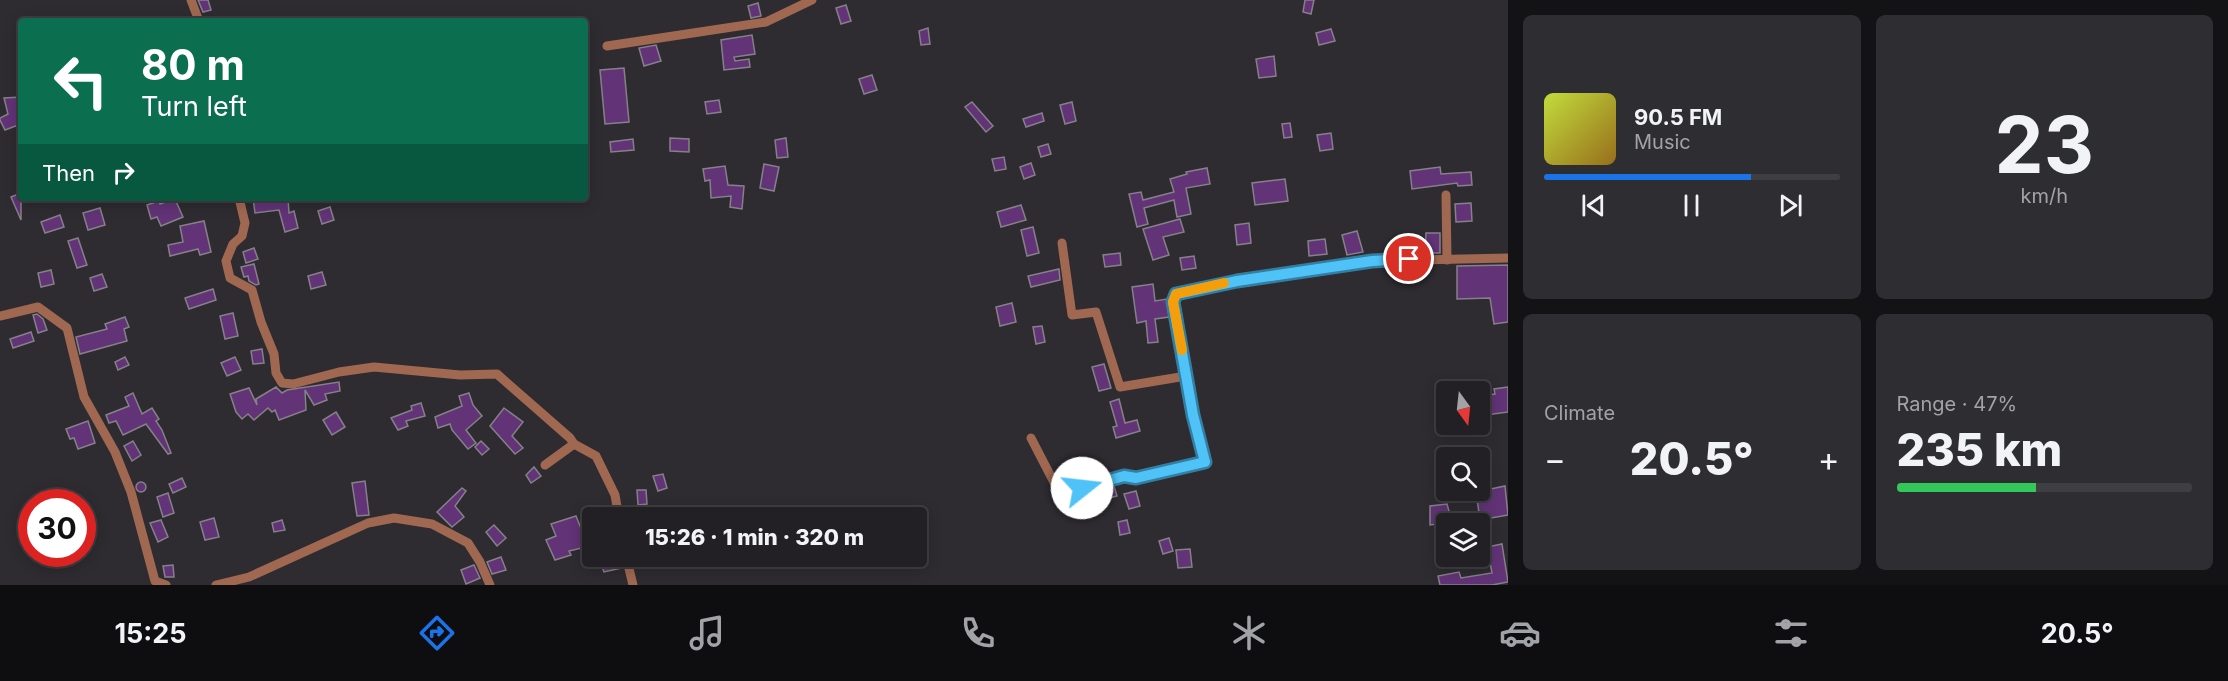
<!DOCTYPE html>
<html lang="en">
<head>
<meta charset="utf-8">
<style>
  body { margin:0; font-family:Inter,sans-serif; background:#2e2d32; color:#f1f3f6; height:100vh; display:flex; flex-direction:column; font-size:22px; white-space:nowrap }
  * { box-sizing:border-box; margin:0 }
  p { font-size:20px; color:#a2a3a7 }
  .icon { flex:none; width:33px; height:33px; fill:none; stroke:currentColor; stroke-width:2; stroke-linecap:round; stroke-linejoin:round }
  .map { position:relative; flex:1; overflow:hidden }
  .drawer { display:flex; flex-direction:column; gap:15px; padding:15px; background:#131214; width:720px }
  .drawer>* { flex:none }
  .banner { position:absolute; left:18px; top:18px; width:570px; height:183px; border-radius:6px; box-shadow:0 3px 15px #0003,0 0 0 2px #3f3e42; background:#0b6e4f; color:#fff; overflow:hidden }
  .needle { width:39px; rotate:165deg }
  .tools { position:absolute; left:1436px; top:381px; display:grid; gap:12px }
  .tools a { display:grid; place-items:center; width:54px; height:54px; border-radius:6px; background:#222025; box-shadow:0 3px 15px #0003,0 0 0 2px #3f3e42; font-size:30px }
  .speed { position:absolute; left:18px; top:489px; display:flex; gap:12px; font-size:30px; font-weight:700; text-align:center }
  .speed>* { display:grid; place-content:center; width:78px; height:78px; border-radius:50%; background:#222025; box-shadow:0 3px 15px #0003,0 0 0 2px #3f3e42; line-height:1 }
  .speed .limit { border:9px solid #d22; background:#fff; color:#111 }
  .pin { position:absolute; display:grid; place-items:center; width:51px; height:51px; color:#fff; margin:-26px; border:3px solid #fff; border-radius:50%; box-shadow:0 2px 6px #0007 }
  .me { position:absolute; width:66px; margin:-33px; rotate:74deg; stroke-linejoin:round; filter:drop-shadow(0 0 4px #0008) }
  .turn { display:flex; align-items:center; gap:21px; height:126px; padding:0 24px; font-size:27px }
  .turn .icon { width:78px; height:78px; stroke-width:2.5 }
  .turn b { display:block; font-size:42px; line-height:51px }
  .then { display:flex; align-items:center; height:57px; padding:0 24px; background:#0003; gap:12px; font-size:22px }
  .big { font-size:45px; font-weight:800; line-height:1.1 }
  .drawer .tile { flex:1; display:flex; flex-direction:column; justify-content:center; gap:9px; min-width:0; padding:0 21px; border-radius:9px; background:#2e2d32 }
  .drawer .dial { align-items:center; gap:0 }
  .dial b { font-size:78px; line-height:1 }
  .song { display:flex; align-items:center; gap:18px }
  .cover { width:72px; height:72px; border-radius:9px; background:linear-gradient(135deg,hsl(70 70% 55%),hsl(40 70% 35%)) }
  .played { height:6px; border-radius:3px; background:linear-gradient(90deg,#1a73e8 70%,#3f3e42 70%) }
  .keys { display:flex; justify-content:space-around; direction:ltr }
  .heat { display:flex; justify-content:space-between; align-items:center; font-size:33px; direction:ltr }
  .charge { height:9px; border-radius:4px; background:linear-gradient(90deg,#34c759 47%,#3f3e42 0) }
  .drawer .tiles { flex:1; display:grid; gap:15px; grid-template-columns:repeat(2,1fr) }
  .trip { position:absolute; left:582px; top:507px; width:345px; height:60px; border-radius:6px; background:#222025; box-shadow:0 3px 15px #0003,0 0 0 2px #3f3e42; font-weight:800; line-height:60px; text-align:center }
  .tabs { display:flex; height:96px; justify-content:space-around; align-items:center; background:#0e0d0f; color:#a2a3a7 }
  .tabs .icon { width:42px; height:42px }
  .tabs .active { color:#1a73e8 }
  .tabs b { font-size:27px; color:#f1f3f6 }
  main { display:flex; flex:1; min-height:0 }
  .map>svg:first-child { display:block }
  .building { fill:#623377; stroke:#858188; stroke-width:1.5 }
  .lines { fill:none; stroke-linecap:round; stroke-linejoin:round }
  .minor { stroke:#a06851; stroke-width:9 }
  .route-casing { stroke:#337fa1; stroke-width:15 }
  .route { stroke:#4fc3f7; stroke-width:10 }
  .slow { stroke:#f59e0b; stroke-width:10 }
</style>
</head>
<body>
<main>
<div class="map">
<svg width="1508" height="585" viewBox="0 0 1508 585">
  <rect width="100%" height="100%" fill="#2e2b31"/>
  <g class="building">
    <path d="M198 0H208L211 10 203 12Z"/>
    <path d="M1305 0H1314L1311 14 1303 12Z"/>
    <path d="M758 3 761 16 751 18 748 6Z"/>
    <path d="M846 5 851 21 841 24 836 8Z"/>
    <path d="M928 28 930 44 921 45 919 31Z"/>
    <path d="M1331 29 1335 41 1319 45 1316 33Z"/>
    <path d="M752 35 755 54 734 57 735 61 749 59 750 67 724 70 721 40Z"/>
    <path d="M656 45 661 61 644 66 639 48Z"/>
    <path d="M1274 56 1276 76 1259 78 1256 59Z"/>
    <path d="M624 68 629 122 605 124 600 70Z"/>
    <path d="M872 75 877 90 864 94 859 79Z"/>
    <path d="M21 97V124L5 130 0 120V118L8 114 4 98Z"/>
    <path d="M719 100 721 112 707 114 705 102Z"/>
    <path d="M972 102 993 126 986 132 965 107Z"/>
    <path d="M1072 102 1076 121 1065 124 1060 105Z"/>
    <path d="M1042 113 1044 121 1026 127 1023 119Z"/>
    <path d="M1290 123 1292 137 1284 138 1282 124Z"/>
    <path d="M1331 133 1333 149 1320 151 1317 135Z"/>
    <path d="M670 138 689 139V152L670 151Z"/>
    <path d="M786 138 788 157 777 158 775 140Z"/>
    <path d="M633 139 634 150 611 152 610 142Z"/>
    <path d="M1048 144 1051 154 1041 157 1038 147Z"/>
    <path d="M1004 157 1006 169 995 171 992 159Z"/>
    <path d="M1031 163 1035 175 1024 179 1020 167Z"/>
    <path d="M764 164 779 167 774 191 760 188Z"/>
    <path d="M725 166 728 185 744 186 742 209 730 207 731 196 711 198 710 180 705 181 703 169Z"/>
    <path d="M1440 167 1441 174 1471 172 1472 185 1458 186 1457 183 1412 189 1410 171Z"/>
    <path d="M1207 168 1210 184 1186 188 1191 214 1177 217 1174 200 1144 208 1148 224 1137 227 1129 194 1141 192 1143 200 1174 192 1170 179 1187 174 1186 172Z"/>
    <path d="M1285 179 1288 201 1255 205 1252 183Z"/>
    <path d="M21 193V220L11 197Z"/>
    <path d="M253 198H288L289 213 294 211 298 228 285 232 279 210 255 213Z"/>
    <path d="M175 199 183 217 161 226 157 217 151 219 147 205 159 201 160 204Z"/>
    <path d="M1471 203 1472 221 1456 222 1455 204Z"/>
    <path d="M1021 205 1026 220 1001 227 997 212Z"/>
    <path d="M330 207 334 220 322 224 318 211Z"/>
    <path d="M100 208 105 225 88 230 83 213Z"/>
    <path d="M60 215 64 227 45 233 41 222Z"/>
    <path d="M1180 219 1184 232 1163 237 1169 255 1153 260 1143 229Z"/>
    <path d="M204 221 211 252 200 255 198 249 170 256 168 245 183 242 180 226Z"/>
    <path d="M1249 223 1251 243 1237 245 1235 225Z"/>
    <path d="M1033 227 1039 253 1027 256 1021 230Z"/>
    <path d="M1357 231 1363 252 1347 255 1342 235Z"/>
    <path d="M1426 233H1440V253H1425Z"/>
    <path d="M78 238 87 265 77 268 68 241Z"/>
    <path d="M1325 239 1327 254 1309 256 1308 241Z"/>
    <path d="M254 248 258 259 246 263 243 252Z"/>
    <path d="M1120 253 1121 265 1105 267 1103 255Z"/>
    <path d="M1194 256 1196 268 1182 270 1180 258Z"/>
    <path d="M254 264 259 284 256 285 249 281 248 276 244 277 241 267Z"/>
    <path d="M1508 265V322L1494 324 1490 298 1457 299V266Z"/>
    <path d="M1059 269 1060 280 1031 287 1028 276Z"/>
    <path d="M51 270 54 284 41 287 38 273Z"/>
    <path d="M322 272 326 285 311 289 308 276Z"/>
    <path d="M102 274 107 287 94 291 90 278Z"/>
    <path d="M1153 284 1155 301 1167 299 1169 317 1155 319 1158 342 1148 343 1146 321 1137 323 1132 287Z"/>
    <path d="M213 289 216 300 189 309 185 298Z"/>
    <path d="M1012 303 1016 322 1000 326 996 307Z"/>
    <path d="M233 313 238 336 225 339 220 316Z"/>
    <path d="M37 314 43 319 47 330 38 333 33 315Z"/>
    <path d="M125 317 129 327 124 329 127 341 80 354 76 337 107 329 105 324Z"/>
    <path d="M1042 326 1045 342 1036 344 1033 327Z"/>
    <path d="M31 332 34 341 13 348 10 339Z"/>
    <path d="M262 349 264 363 253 364 251 351Z"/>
    <path d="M125 357 129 365 118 370 115 362Z"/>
    <path d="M235 357 241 370 227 376 221 363Z"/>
    <path d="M1104 364 1111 388 1099 391 1092 367Z"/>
    <path d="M339 382 340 391 325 394 327 400 314 405 305 390 306 410 279 420 275 410 272 412 268 408 254 420 248 414 242 419 236 412 230 394 249 388 257 405 256 399 276 387 282 393 287 390Z"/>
    <path d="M1508 387V412L1479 416V396L1495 394 1494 389Z"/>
    <path d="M133 393 142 414 152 408 159 419 156 421 162 430 171 453 168 454 146 424 123 435 116 421 109 423 106 415 129 406 125 397Z"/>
    <path d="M469 393 473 405 482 416 466 430 476 443 468 449 452 430 450 424 438 428 435 417 462 406 459 396Z"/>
    <path d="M1119 399 1125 423 1137 420 1140 431 1116 438 1113 427 1117 426 1110 402Z"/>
    <path d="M421 403 425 416 406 421 408 426 398 430 391 418 412 410 411 406Z"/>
    <path d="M504 408 523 422 512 436 523 448 515 454 490 426Z"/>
    <path d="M336 412 345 427 332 435 323 420Z"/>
    <path d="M88 421 95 443 78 449 74 438 70 439 66 429Z"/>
    <path d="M133 441 141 455 132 461 124 446Z"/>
    <path d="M481 441 489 449 482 455 475 447Z"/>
    <path d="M534 467 541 476 531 483 526 475Z"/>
    <path d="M663 474 667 488 658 491 653 476Z"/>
    <path d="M182 478 186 487 173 493 169 484Z"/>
    <path d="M365 481 369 515 357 516 352 483Z"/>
    <circle cx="141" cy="487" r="5"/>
    <path d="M1114 486 1117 496 1098 501 1095 491Z"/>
    <path d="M1505 486 1508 515 1480 520 1476 492Z"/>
    <path d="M462 488 466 491 455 506 464 517 452 527 437 512Z"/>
    <path d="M637 490H646L647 504 638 505Z"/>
    <path d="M1136 491 1140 506 1129 509 1124 494Z"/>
    <path d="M168 493 174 513 163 517 157 497Z"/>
    <path d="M1447 504 1452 522 1430 525V506Z"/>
    <path d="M576 516 585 538 588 537 590 546 569 551 571 555 555 560 546 540 556 536 551 524Z"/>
    <path d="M214 518 219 537 205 540 200 522Z"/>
    <path d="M161 520 168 537 158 542 150 523Z"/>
    <path d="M282 520 285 530 274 532 272 523Z"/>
    <path d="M1127 520 1130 533 1120 535 1118 522Z"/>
    <path d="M494 525 506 538 497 546 486 532Z"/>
    <path d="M1169 538 1173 551 1163 554 1159 541Z"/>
    <path d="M1502 544 1508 582 1492 585H1440L1438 576 1459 572 1461 578 1492 573 1487 547Z"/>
    <path d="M1190 549 1192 567 1178 568 1176 550Z"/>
    <path d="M598 556H610L612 561H620L622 568 604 572Z"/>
    <path d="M501 557 506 570 492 574 487 562Z"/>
    <path d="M173 565 174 577H165L163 566Z"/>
    <path d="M474 565 480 578 466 584 461 570Z"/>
  </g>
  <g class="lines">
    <g class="minor">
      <path d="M191 0 199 21"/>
      <path d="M607 46 766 22 812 0"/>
      <path d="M1446 195 1447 260"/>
      <path d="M239 198 245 223 242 236 233 244 226 261 230 278 252 290 261 322 274 354 276 373 282 383 293 384 339 372 374 367 460 375 497 374 570 438 574 444 545 465"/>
      <path d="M1062 243 1072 315 1096 312 1120 387 1186 376"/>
      <path d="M0 316 38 307 67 328 84 397 115 452 131 492 155 581 166 585"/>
      <path d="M1031 438 1060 494 1124 476 1136 478 1205 462 1193 415 1173 302 1176 294 1214 284 1372 261 1508 258"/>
      <path d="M574 444 596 456 615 495 619 518"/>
      <path d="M626 556 633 585"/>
      <path d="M216 585 249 577 368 523 394 518 432 524 468 543 480 562 490 585"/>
    </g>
  </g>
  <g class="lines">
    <g class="route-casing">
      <path id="route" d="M1082 488 1124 476 1136 478 1205 462 1193 415 1173 302 1176 294 1237 281 1372 261 1409 259"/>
    </g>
    <use href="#route" class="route"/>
    <path class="slow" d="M1182 350 1173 302 1176 294 1224 283"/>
  </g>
</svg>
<div class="tools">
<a><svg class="needle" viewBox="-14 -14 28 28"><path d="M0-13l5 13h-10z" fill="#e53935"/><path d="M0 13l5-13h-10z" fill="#a2a3a7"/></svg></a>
<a><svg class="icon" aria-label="search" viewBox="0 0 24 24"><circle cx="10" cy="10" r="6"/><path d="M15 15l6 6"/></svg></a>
<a><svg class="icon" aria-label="layers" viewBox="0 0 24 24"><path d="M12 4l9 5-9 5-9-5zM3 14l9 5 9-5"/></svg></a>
</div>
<div class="speed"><div class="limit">30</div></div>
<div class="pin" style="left:1409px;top:259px;background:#d93025"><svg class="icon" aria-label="arrive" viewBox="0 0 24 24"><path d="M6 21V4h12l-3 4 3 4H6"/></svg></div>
<svg class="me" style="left:1082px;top:488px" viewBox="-20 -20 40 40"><circle r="19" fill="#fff"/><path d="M0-13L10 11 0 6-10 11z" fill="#4fc3f7"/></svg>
<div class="trip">15:26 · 1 min · 320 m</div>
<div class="banner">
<div class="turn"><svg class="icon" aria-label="left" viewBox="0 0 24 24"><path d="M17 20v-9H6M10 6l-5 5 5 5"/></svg><div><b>80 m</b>Turn left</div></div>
<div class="then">Then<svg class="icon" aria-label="right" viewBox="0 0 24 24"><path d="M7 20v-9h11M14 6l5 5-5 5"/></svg></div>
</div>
</div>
<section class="drawer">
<div class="tiles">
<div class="tile">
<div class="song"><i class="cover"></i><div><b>90.5 FM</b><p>Music</p></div></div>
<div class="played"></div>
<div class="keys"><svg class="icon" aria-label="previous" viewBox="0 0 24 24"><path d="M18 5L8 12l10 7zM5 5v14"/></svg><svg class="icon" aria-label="pause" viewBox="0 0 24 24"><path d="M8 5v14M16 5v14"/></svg><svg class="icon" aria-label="next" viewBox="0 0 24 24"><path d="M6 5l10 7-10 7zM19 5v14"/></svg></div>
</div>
<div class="tile dial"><b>23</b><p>km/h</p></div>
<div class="tile"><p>Climate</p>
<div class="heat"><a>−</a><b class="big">20.5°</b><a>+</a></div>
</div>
<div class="tile"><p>Range · 47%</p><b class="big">235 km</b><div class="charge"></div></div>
</div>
</section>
</main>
<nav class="tabs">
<b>15:25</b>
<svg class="icon active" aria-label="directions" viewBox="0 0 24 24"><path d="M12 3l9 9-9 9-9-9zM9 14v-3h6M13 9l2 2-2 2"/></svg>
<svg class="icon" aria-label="music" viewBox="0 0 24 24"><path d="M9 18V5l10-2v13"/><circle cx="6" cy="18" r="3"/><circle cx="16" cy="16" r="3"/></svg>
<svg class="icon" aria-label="phone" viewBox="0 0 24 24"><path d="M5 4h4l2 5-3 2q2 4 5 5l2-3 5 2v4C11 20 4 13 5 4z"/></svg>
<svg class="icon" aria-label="climate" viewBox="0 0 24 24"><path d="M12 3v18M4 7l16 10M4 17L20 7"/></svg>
<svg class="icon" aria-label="car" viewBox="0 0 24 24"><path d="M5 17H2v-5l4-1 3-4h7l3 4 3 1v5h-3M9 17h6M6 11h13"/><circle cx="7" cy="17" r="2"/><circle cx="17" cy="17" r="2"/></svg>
<svg class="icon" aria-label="filters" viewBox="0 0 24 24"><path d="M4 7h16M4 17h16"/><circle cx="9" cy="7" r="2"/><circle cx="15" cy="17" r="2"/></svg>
<b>20.5°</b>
</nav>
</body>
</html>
